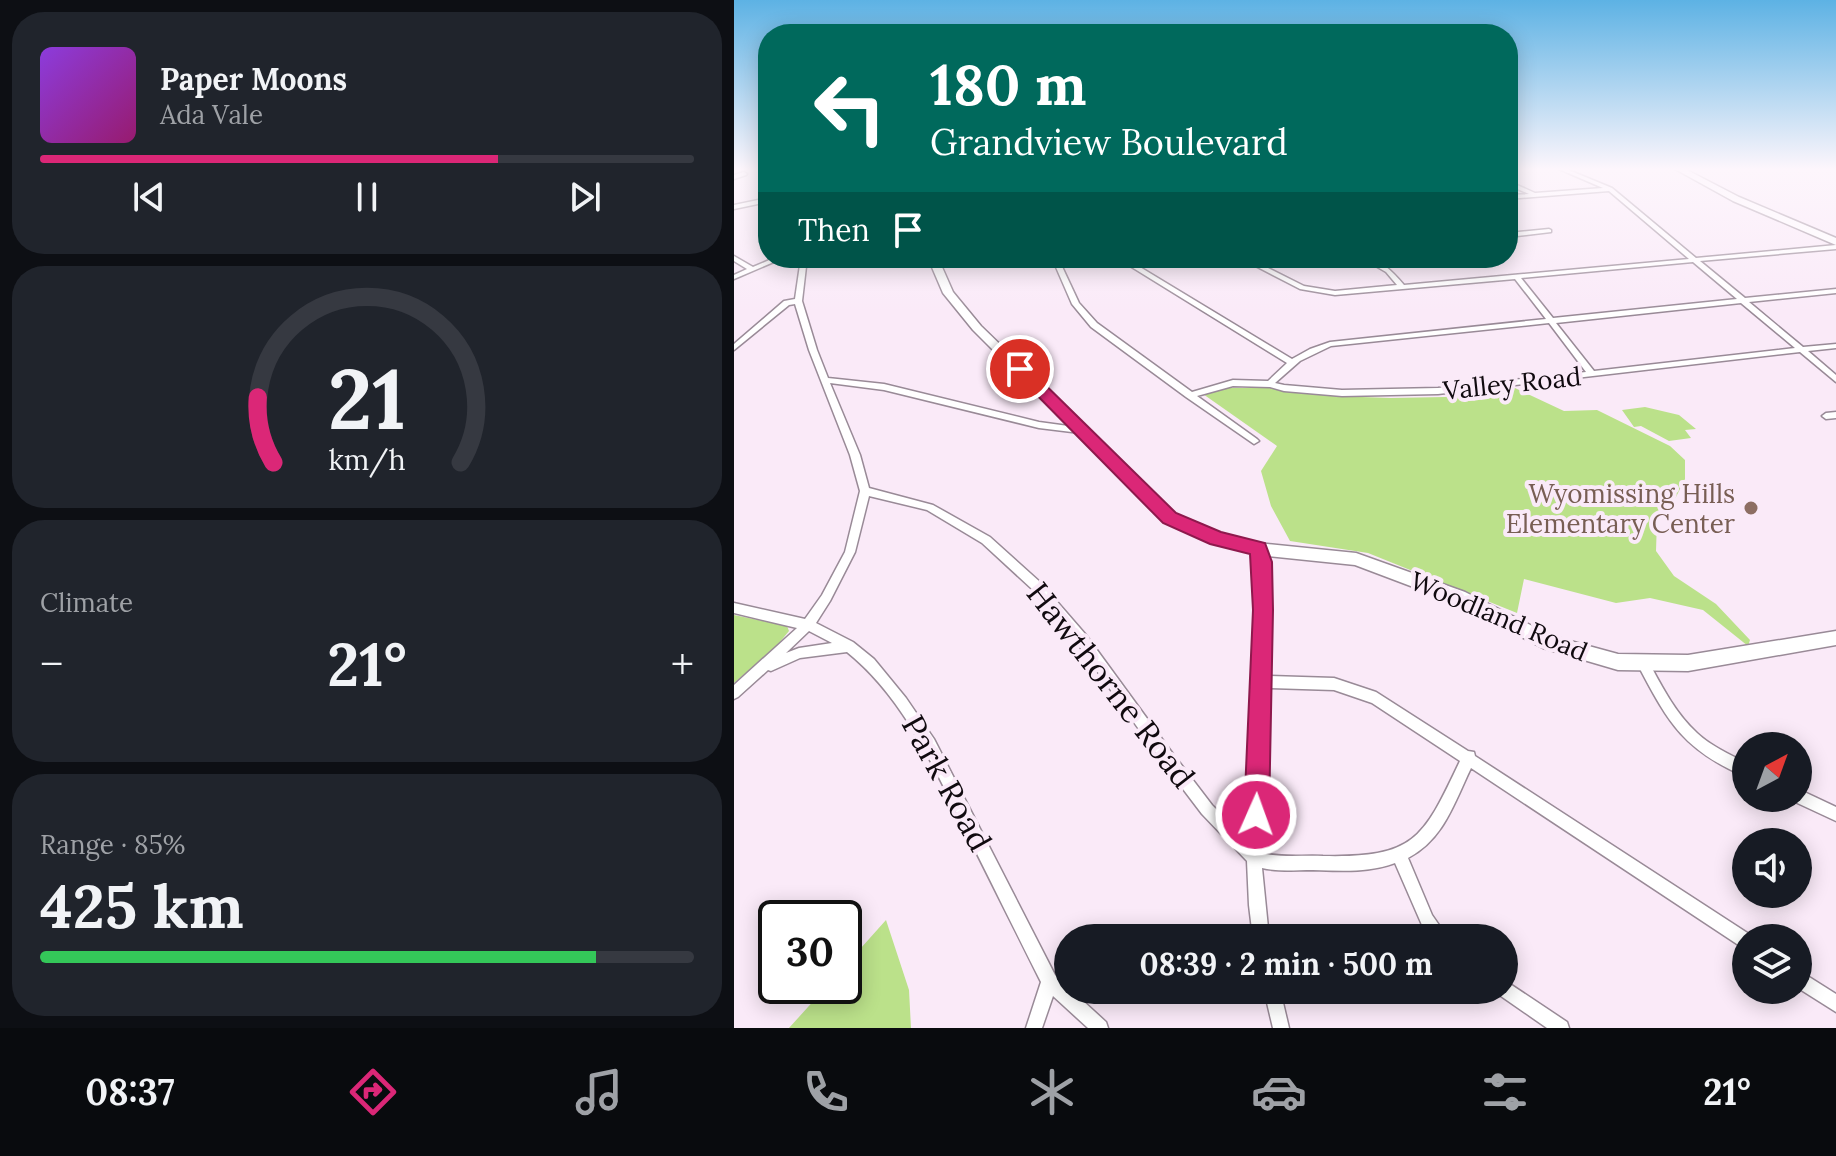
<!DOCTYPE html>
<html lang="en">
<head>
<meta charset="utf-8">
<style>
  body { margin:0; font-family:Lora,serif; background:#20242c; color:#f1f3f6; height:100vh; display:flex; flex-direction:column; font-size:30px; white-space:nowrap }
  * { box-sizing:border-box; margin:0 }
  p { font-size:26px; color:#9ea1a6 }
  .icon { flex:none; width:44px; height:44px; fill:none; stroke:currentColor; stroke-width:2; stroke-linecap:round; stroke-linejoin:round }
  .map { position:relative; flex:1; overflow:hidden }
  .details { display:flex; flex-direction:column; gap:12px; padding:12px; background:#0d0f14; width:734px }
  .details>* { flex:none }
  .hud { position:absolute; left:24px; top:24px; width:760px; height:244px; border-radius:32px; box-shadow:0 4px 20px #0003; background:#00695c; color:#fff; overflow:hidden }
  .needle { width:52px; rotate:41deg }
  .buttons { position:absolute; left:998px; top:732px; display:grid; gap:16px }
  .buttons a { display:grid; place-items:center; width:80px; height:80px; border-radius:50%; background:#171b24; box-shadow:0 4px 20px #0003; font-size:40px }
  .speed { position:absolute; left:24px; top:900px; display:flex; gap:16px; font-size:40px; font-weight:700; text-align:center }
  .speed>* { display:grid; place-content:center; width:104px; height:104px; border-radius:50%; background:#171b24; box-shadow:0 4px 20px #0003; line-height:1 }
  .speed .limit { border:4px solid #111; border-radius:12px; background:#fff; color:#111 }
  .pin { position:absolute; display:grid; place-items:center; width:68px; height:68px; color:#fff; margin:-34px; border:4px solid #fff; border-radius:50%; box-shadow:0 2px 8px #0007 }
  .me { position:absolute; width:88px; margin:-44px; rotate:2deg; stroke-linejoin:round; filter:drop-shadow(0 0 6px #0008) }
  .turn { display:flex; align-items:center; gap:28px; height:168px; padding:0 40px; font-size:36px }
  .turn .icon { width:104px; height:104px; stroke-width:2.5 }
  .turn b { display:block; font-size:56px; line-height:68px }
  .then { display:flex; align-items:center; height:76px; padding:0 40px; background:#0003; gap:16px; font-size:30px }
  .big { font-size:60px; font-weight:700; line-height:1.1 }
  .details .tile { flex:1; display:flex; flex-direction:column; justify-content:center; gap:12px; min-width:0; padding:0 28px; border-radius:32px; background:#20242c }
  .details .dial { align-items:center; gap:0 }
  .dial svg { height:208px; overflow:visible; fill:none; stroke:#363941; stroke-width:7; stroke-linecap:round; text-anchor:middle }
  .dial text { fill:#f1f3f6; stroke:none }
  .song { display:flex; align-items:center; gap:24px }
  .cover { width:96px; height:96px; border-radius:12px; background:linear-gradient(135deg,hsl(270 70% 55%),hsl(320 70% 35%)) }
  .played { height:8px; border-radius:4px; background:linear-gradient(90deg,#db2777 70%,#363941 70%) }
  .keys { display:flex; justify-content:space-around; direction:ltr }
  .heat { display:flex; justify-content:space-between; align-items:center; font-size:44px; direction:ltr }
  .charge { height:12px; border-radius:6px; background:linear-gradient(90deg,#34c759 85%,#363941 0) }
  .trip { position:absolute; left:320px; top:924px; width:464px; height:80px; border-radius:40px; background:#171b24; box-shadow:0 4px 20px #0003; font-weight:700; line-height:80px; text-align:center }
  .tab-bar { display:flex; height:128px; justify-content:space-around; align-items:center; background:#090b0e; color:#9ea1a6 }
  .tab-bar .icon { width:56px; height:56px }
  .tab-bar .selected { color:#db2777 }
  .tab-bar b { font-size:36px; color:#f1f3f6 }
  main { display:flex; flex:1; min-height:0 }
  .map>svg:first-child { display:block }
  .green { fill:#bbe18a }
  .lines { fill:none; stroke-linecap:round; stroke-linejoin:round }
  .street-casing { stroke:#998a97; stroke-width:3 }
  .secondary-casing { stroke:#998a97; stroke-width:3 }
  .primary-casing { stroke:#998a97; stroke-width:3 }
  .street { fill:#fff; fill-rule:evenodd }
  .secondary { fill:#fff; fill-rule:evenodd }
  .primary { fill:#fff; fill-rule:evenodd }
  .route { fill:#db2777; stroke:#8e194d; stroke-width:2 }
  .education-dot { fill:#8d6e63; stroke:#faeaf8; stroke-width:3 }
  .labels { text-anchor:middle; dominant-baseline:central; stroke-width:8; stroke-linejoin:round; paint-order:stroke }
  .street-label { font-size:26px; fill:#100a0f; stroke:#faeaf8 }
  .education-label { font-size:26px; fill:#785e54; stroke:#faeaf8; text-anchor:end }
  .near-street-label { font-size:32px; fill:#100a0f; stroke:#faeaf8 }
</style>
</head>
<body>
<main>
<section class="details">
<div class="tile">
<div class="song"><i class="cover"></i><div><b>Paper Moons</b><p>Ada Vale</p></div></div>
<div class="played"></div>
<div class="keys"><svg class="icon" aria-label="previous" viewBox="0 0 24 24"><path d="M18 5L8 12l10 7zM5 5v14"/></svg><svg class="icon" aria-label="pause" viewBox="0 0 24 24"><path d="M8 5v14M16 5v14"/></svg><svg class="icon" aria-label="next" viewBox="0 0 24 24"><path d="M6 5l10 7-10 7zM19 5v14"/></svg></div>
</div>
<div class="tile dial"><svg viewBox="0 0 100 80">
<path d="M14 69A42 42 0 1 1 86 69"/>
<path d="M14 69A42 42 0 0 1 8 44" stroke="#db2777"/>
<text x="50" y="56" font-size="32" font-weight="700">21</text>
<text x="50" y="72" font-size="11">km/h</text>
</svg></div>
<div class="tile"><p>Climate</p>
<div class="heat"><a>−</a><b class="big">21°</b><a>+</a></div>
</div>
<div class="tile"><p>Range · 85%</p><b class="big">425 km</b><div class="charge"></div></div>
</section>
<div class="map">
<svg width="1102" height="1028" viewBox="0 0 1102 1028">
  <rect width="100%" height="100%" fill="#faeaf8"/>
  <g class="green">
    <path d="M489 388H535L598 396 657 398 711 397 781 388 830 411 863 410 936 446 951 460V479L942 497 923 520 922 551 940 576 982 604 1016 640 1014 646 969 610 916 598 882 603 790 579 783 613 634 553 556 541 537 506 527 471 543 446 469 394Z"/>
    <path d="M911 407 945 415 962 429 951 430 957 438 935 441 907 426 900 427 888 410Z"/>
    <path d="M0 615 53 626 55 631 41 648 0 683Z"/>
    <path d="M152 920 175 990 177 1028H55L93 986H110V967Z"/>
  </g>
  <g class="lines">
    <g class="street-casing">
      <g id="street">
        <path d="M825 169H832L878 188 962 258 1102 245V249L966 261 1011 298 1102 289V293L1015 302 1069 347 1102 344V348L1074 351 1102 375V382L1066 352 704 394 608 396 550 391 536 387 499 386 463 396 523 439 525 441 520 444 452 397 357 327 338 304 318 258H324L345 303 363 323 458 392 499 380 534 381 553 363 383 258H391L558 359 576 349 596 342 812 319 781 279 601 295 566 289 506 258H514L570 286 601 291 663 285 652 272 628 258C646 258 659 272 670 285L955 259 875 191 774 199V195L795 194 774 185V181L801 193 869 188ZM959 262 1003 299 819 318 787 278ZM1007 303 1061 348 860 371 822 323ZM815 323 852 372 704 388 608 390 550 385 541 383 566 361 597 346Z"/>
        <path d="M10 172 13 174 12 175 0 179V175Z"/>
        <path d="M34 198V202L0 209V205Z"/>
        <path d="M815 229 817 230V232L774 237V233Z"/>
        <path d="M0 256 19 267 40 258H49L0 279V275L13 269 0 261Z"/>
        <path d="M67 258H73L68 301 83 350 94 378 150 384 305 422 349 428 350 430 346 433 305 428 150 390 96 383 126 455 135 488 199 505 256 537 306 582 352 635 436 750 478 805 513 840 525 603 524 575 519 549 520 546H528L529 549 535 589 533 676 600 678 642 692 734 751 740 752 741 756 1018 936V938H1012V950L737 768C720 803 710 839 674 858L698 915 714 938H696L688 925 661 863C634 873 607 871 579 870 561 870 545 872 528 868L535 938H519L515 905 513 861 468 814 427 760 343 643 298 589 248 543 193 510 135 496 121 552 96 601 82 623 119 642 140 659 172 698 200 739 321 975 334 987V990H337L372 1022 374 1028H354L319 996 308 1028H292L307 982C281 931 256 879 230 828 199 765 169 697 113 652L66 658 37 671 34 670 4 697 0 699V685L63 628 0 613V603L71 619 88 595 111 552 126 491 116 455 75 350 61 304 55 305 0 350V344L50 301 61 299ZM75 631 98 643 65 648 52 653ZM533 688 600 690 638 703 726 761C689 839 681 858 589 856 568 855 547 858 527 853L528 799Z"/>
        <path d="M1102 412V418L1092 419 1088 416 1092 413Z"/>
        <path d="M909 657 913 659C927 685 941 713 963 733 977 746 995 754 1012 763V777C950 750 935 724 905 667L903 663 905 659Z"/>
        <path d="M1064 789 1102 807V821L1059 801 1058 798H1064Z"/>
        <path d="M1064 970 1102 994V1012L1064 988Z"/>
        <path d="M770 980 833 1022 835 1028H813L764 994 763 990H770Z"/>
        <path d="M530 990H546L555 1028H539Z"/>
      </g>
    </g>
    <g class="secondary-casing">
      <path id="secondary" d="M194 258H204L219 292 247 326 441 514 486 533 524 543 622 553 731 592 818 636 884 654 954 655 1102 631V645L954 671 884 670 809 648 719 602 621 565 524 555 478 542 431 522 239 330 209 293Z"/>
    </g>
    <g class="primary-casing">
      <path id="primary" d="M941 169H951L1005 197 1102 238V245L999 201Z"/>
    </g>
    <use href="#street" class="street"/>
    <use href="#secondary" class="secondary"/>
    <use href="#primary" class="primary"/>
  </g>
  <linearGradient id="sky" x2="0" y2="1"><stop stop-color="#5db2e4"/><stop offset="0.54" stop-color="#fdf6fc"/><stop offset="1" stop-color="#fdf6fc" stop-opacity="0"/></linearGradient>
  <rect width="1102" height="313" fill="url(#sky)"/>
  <path class="route" d="M286 365 292 366 442 513 487 532 531 543 538 562 539 610 535 815 531 824 522 828 513 824 510 815 519 610 516 554 476 544 429 523 281 373 279 369Z"/>
  <circle class="education-dot" cx="1017" cy="508" r="8"/>
  <g class="labels">
    <g class="street-label">
      <text transform="translate(778 383) rotate(-6)">Valley Road</text>
      <text transform="translate(765 616) rotate(23)">Woodland Road</text>
    </g>
    <g class="education-label">
      <text x="1001" y="493">Wyomissing Hills<tspan x="1001" dy="30">Elementary Center</tspan></text>
    </g>
    <g class="near-street-label">
      <text transform="translate(377 685) rotate(52)">Hawthorne Road</text>
      <text transform="translate(213 783) rotate(61)">Park Road</text>
    </g>
  </g>
</svg>
<div class="buttons">
<a><svg class="needle" viewBox="-14 -14 28 28"><path d="M0-13l5 13h-10z" fill="#e53935"/><path d="M0 13l5-13h-10z" fill="#9ea1a6"/></svg></a>
<a><svg class="icon" aria-label="sound" viewBox="0 0 24 24"><path d="M4 9h4l5-4v14l-5-4H4zM17 9q2 3 0 6"/></svg></a>
<a><svg class="icon" aria-label="layers" viewBox="0 0 24 24"><path d="M12 4l9 5-9 5-9-5zM3 14l9 5 9-5"/></svg></a>
</div>
<div class="speed"><div class="limit">30</div></div>
<div class="pin" style="left:286px;top:369px;background:#d93025"><svg class="icon" aria-label="arrive" viewBox="0 0 24 24"><path d="M6 21V4h12l-3 4 3 4H6"/></svg></div>
<svg class="me" style="left:522px;top:815px" viewBox="-20 -20 40 40"><circle r="17" fill="#db2777" stroke="#fff" stroke-width="3"/><path d="M0-11L8 9 0 5-8 9z" fill="#fff"/></svg>
<div class="trip">08:39 · 2 min · 500 m</div>
<div class="hud">
<div class="turn"><svg class="icon" aria-label="left" viewBox="0 0 24 24"><path d="M17 20v-9H6M10 6l-5 5 5 5"/></svg><div><b>180 m</b>Grandview Boulevard</div></div>
<div class="then">Then<svg class="icon" aria-label="arrive" viewBox="0 0 24 24"><path d="M6 21V4h12l-3 4 3 4H6"/></svg></div>
</div>
</div>
</main>
<nav class="tab-bar">
<b>08:37</b>
<svg class="icon selected" aria-label="directions" viewBox="0 0 24 24"><path d="M12 3l9 9-9 9-9-9zM9 14v-3h6M13 9l2 2-2 2"/></svg>
<svg class="icon" aria-label="music" viewBox="0 0 24 24"><path d="M9 18V5l10-2v13"/><circle cx="6" cy="18" r="3"/><circle cx="16" cy="16" r="3"/></svg>
<svg class="icon" aria-label="phone" viewBox="0 0 24 24"><path d="M5 4h4l2 5-3 2q2 4 5 5l2-3 5 2v4C11 20 4 13 5 4z"/></svg>
<svg class="icon" aria-label="climate" viewBox="0 0 24 24"><path d="M12 3v18M4 7l16 10M4 17L20 7"/></svg>
<svg class="icon" aria-label="car" viewBox="0 0 24 24"><path d="M5 17H2v-5l4-1 3-4h7l3 4 3 1v5h-3M9 17h6M6 11h13"/><circle cx="7" cy="17" r="2"/><circle cx="17" cy="17" r="2"/></svg>
<svg class="icon" aria-label="filters" viewBox="0 0 24 24"><path d="M4 7h16M4 17h16"/><circle cx="9" cy="7" r="2"/><circle cx="15" cy="17" r="2"/></svg>
<b>21°</b>
</nav>
</body>
</html>
